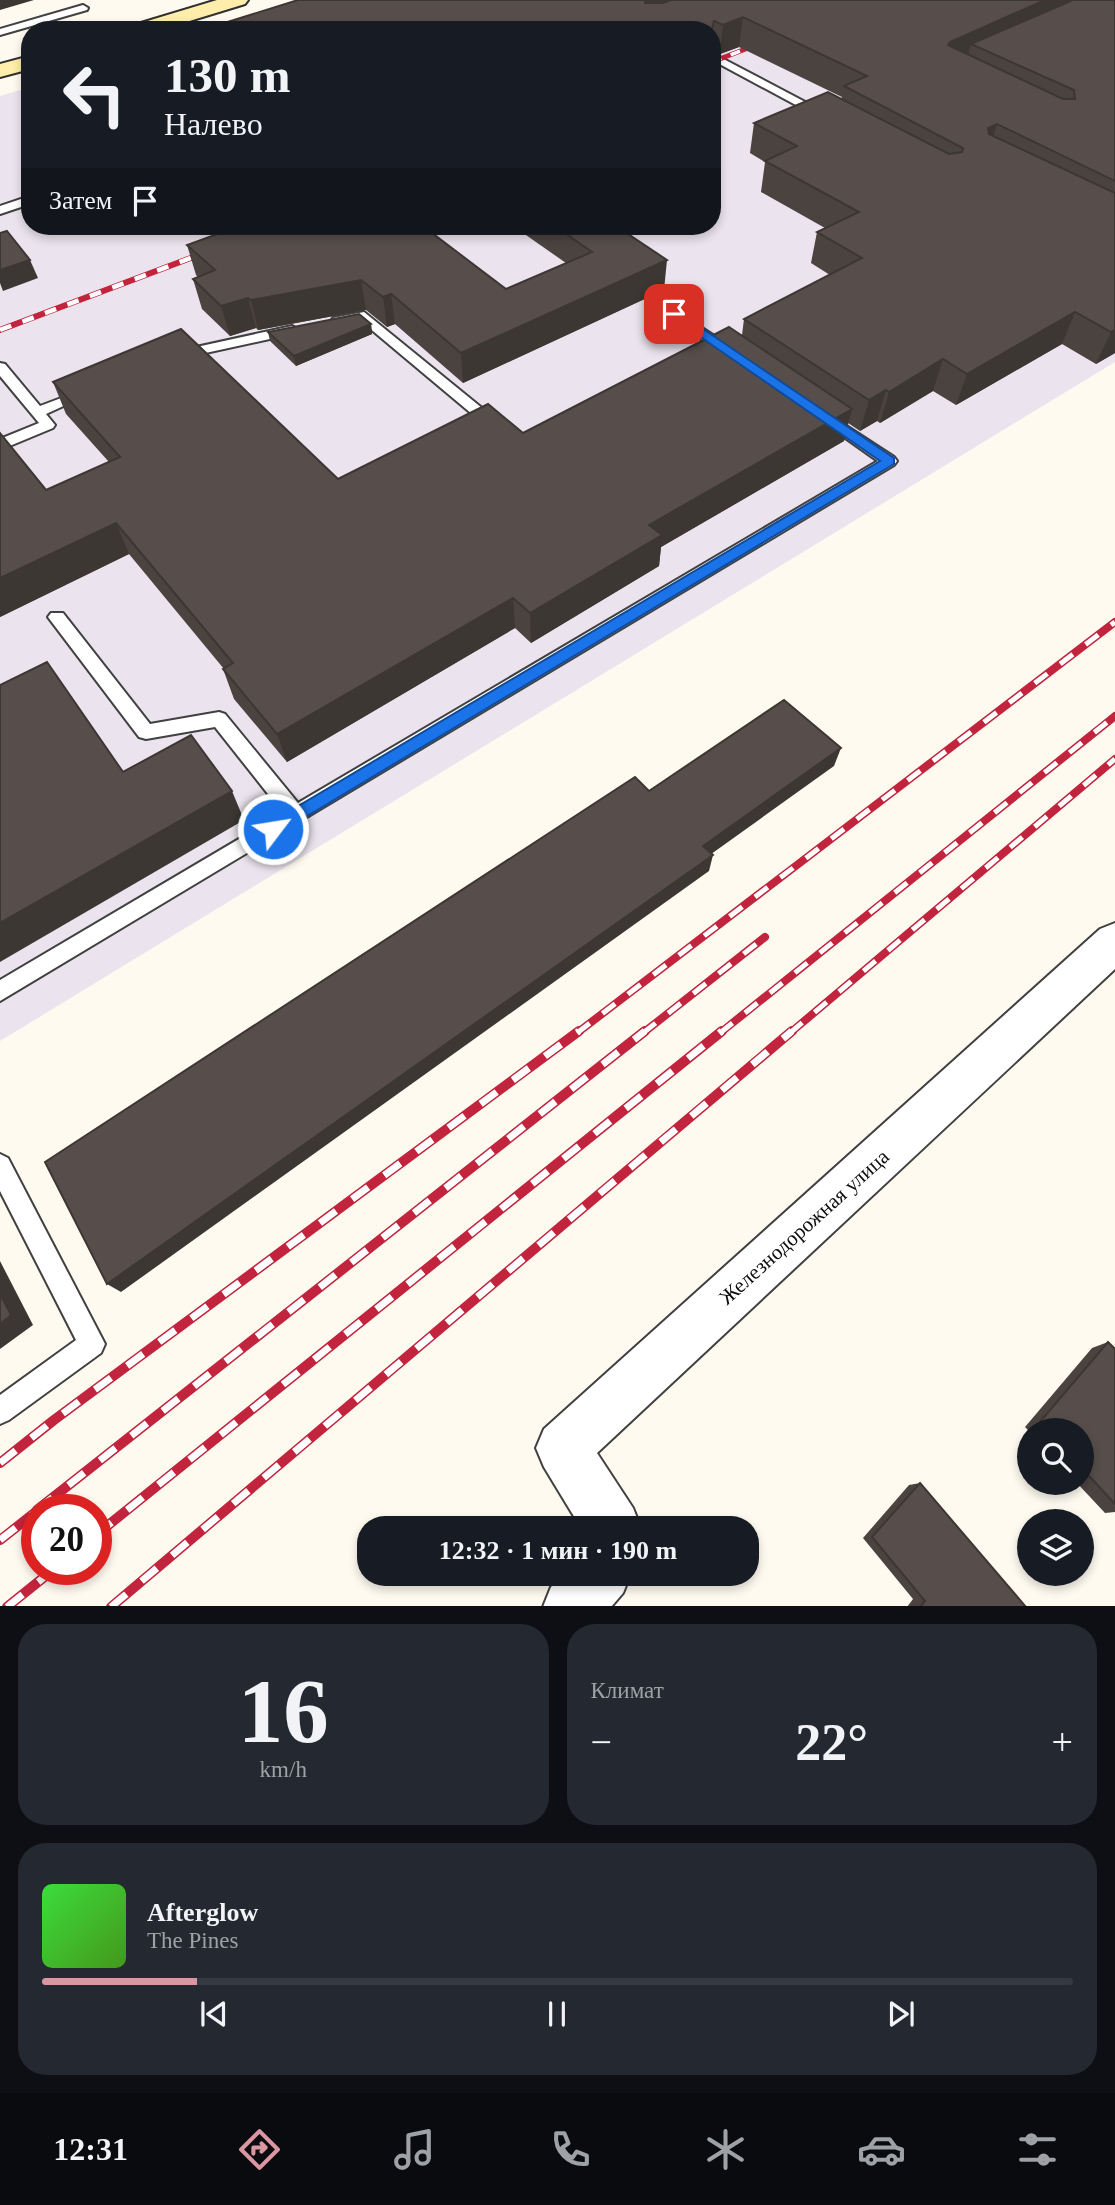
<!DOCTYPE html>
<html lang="ru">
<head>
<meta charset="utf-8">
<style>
  body { margin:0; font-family:"Times New Roman",serif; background:#242831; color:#f1f3f6; height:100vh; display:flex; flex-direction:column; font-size:26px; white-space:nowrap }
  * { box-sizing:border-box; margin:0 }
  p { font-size:23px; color:#9ea1a6 }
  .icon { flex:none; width:38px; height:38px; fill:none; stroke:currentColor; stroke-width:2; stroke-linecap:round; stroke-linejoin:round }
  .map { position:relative; height:1606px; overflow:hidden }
  .side { display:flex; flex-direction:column; gap:18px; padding:18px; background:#0d0f14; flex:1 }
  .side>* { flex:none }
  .guide { position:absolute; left:21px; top:21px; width:700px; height:214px; border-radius:28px; box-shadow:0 4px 10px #0003; background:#171b24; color:#f1f3f6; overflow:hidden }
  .controls { position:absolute; left:1017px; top:1418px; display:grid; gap:14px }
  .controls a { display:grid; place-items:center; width:77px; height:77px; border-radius:50%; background:#171b24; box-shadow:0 4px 10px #0003; font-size:35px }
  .speed { position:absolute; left:21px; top:1494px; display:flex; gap:14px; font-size:35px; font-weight:700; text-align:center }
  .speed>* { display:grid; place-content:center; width:91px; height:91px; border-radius:50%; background:#171b24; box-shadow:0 4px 10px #0003; line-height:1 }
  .speed .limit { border:10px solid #d22; background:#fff; color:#111 }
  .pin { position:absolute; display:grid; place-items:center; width:60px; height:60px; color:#fff; margin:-30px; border-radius:14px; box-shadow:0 4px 10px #0006 }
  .me { position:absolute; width:77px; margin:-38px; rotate:59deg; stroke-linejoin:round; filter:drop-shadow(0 0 5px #0008) }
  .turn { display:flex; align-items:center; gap:24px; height:147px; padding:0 28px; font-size:32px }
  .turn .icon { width:91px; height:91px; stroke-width:2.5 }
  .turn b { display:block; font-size:49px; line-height:60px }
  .then { display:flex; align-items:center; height:66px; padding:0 28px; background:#0003; gap:14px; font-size:26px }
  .big { font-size:52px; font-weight:600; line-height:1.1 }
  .side .card { flex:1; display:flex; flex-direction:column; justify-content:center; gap:10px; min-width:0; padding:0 24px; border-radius:28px; background:#242831 }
  .side .dial { align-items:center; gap:0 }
  .dial b { font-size:91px; line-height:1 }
  .song { display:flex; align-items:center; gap:21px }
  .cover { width:84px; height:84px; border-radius:10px; background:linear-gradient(135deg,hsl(120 70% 55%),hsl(100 70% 35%)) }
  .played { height:7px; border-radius:4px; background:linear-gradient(90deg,#db96a2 15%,#363941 15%) }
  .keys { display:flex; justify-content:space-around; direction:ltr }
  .heat { display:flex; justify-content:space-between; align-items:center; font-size:38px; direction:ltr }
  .side .tiles { flex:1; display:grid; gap:18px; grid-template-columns:1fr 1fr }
  .card:last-child { grid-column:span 2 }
  .trip { position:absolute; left:357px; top:1516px; width:402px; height:70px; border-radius:28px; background:#171b24; box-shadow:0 4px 10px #0003; font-weight:600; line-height:70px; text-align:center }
  .menu { display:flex; height:112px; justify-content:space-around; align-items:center; background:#090b0e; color:#9ea1a6 }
  .menu .icon { width:49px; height:49px }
  .menu .selected { color:#db96a2 }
  .menu b { font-size:32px; color:#f1f3f6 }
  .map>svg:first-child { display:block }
  .industrial { fill:#ebe3ed }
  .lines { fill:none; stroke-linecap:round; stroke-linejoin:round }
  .service-casing { stroke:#414141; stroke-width:4 }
  .minor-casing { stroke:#414141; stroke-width:4 }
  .secondary-casing { stroke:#303030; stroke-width:4 }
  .service { fill:#fff; fill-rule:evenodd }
  .minor { fill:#fff; fill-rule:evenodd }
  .secondary { fill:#ffedab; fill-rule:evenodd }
  .rail-far3-casing { stroke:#c1243c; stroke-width:5 }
  .rail-far2-casing { stroke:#c1243c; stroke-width:6 }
  .rail-far1-casing { stroke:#c1243c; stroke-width:8 }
  .rail-casing { stroke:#c1243c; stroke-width:10 }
  .rail-far3 { stroke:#fff; stroke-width:3.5; stroke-dasharray:10; stroke-linecap:butt }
  .rail-far2 { stroke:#fff; stroke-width:4.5; stroke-dasharray:12; stroke-linecap:butt }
  .rail-far1 { stroke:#fff; stroke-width:5; stroke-dasharray:16; stroke-linecap:butt }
  .rail { stroke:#fff; stroke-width:7; stroke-dasharray:20; stroke-linecap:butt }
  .wall { fill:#4b4340 }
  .shaded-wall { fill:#3d3734 }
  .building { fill:#574e4b; stroke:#3d3734; stroke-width:2 }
  .route { fill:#1a73e8; stroke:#114b97; stroke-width:2 }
  .labels { text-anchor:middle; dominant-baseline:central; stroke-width:7; stroke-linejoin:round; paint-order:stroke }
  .near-street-label { font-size:21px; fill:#0e0e0e; stroke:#fff }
</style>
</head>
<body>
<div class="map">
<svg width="1115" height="1607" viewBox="0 0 1115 1607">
  <rect width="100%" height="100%" fill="#fffaf0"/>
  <path class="industrial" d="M313 0H1115V362L0 1041V96L30 87V226H712V30Z"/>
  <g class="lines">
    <g class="service-casing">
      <g id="service">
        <path d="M83 5 88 8 87 10 0 35V29Z"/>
        <path d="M712 53 828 114 830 116 820 118 712 60Z"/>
        <path d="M30 196V204L0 214V206Z"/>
        <path d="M674 310 733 348V354H723L669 317V311Z"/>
        <path d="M364 312 482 408 484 411 482 414H472L361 321 338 325 331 321 333 318Z"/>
        <path d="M292 326 299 330 297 333 178 359 171 355 178 351Z"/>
        <path d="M0 363 5 364 40 406 85 389 92 393 46 414 55 425 53 428 0 450V439L39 423 0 376Z"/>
        <path d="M825 412 894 457 897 461 894 465 0 1001V980L283 813 215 727 146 739 139 737 51 621 48 617 51 613H63L150 724 219 712 225 714 298 803 878 461 820 420 818 417 820 414Z"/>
        <path d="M0 1154 8 1158 105 1344 101 1353 9 1420 0 1424V1395L76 1340 0 1191Z"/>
      </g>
    </g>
    <g class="minor-casing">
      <g id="minor">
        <path d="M1115 923V969L597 1453 633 1508 641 1528H581L544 1467 536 1448 544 1429 1100 929Z"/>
        <path d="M564 1573H631L623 1593 611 1607H543L551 1587Z"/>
      </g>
    </g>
    <g class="secondary-casing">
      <g id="secondary">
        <path d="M217 0H248L245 4 160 30H128L131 26Z"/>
        <path d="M30 56V69L0 77V64Z"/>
      </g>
    </g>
    <use href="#service" class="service"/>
    <use href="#minor" class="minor"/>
    <use href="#secondary" class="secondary"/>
    <g class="rail-far3-casing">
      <g id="rail-far3">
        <path d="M712 62 761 43"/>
        <path d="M192 258 210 251"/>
      </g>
    </g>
    <g class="rail-far2-casing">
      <path id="rail-far2" d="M0 330 196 256"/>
    </g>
    <g class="rail-far1-casing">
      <g id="rail-far1">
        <path d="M577 1033 1115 622"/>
        <path d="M643 1033 765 937"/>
        <path d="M720 1033 1115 716"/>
        <path d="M790 1033 1115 759"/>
      </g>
    </g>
    <g class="rail-casing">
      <g id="rail">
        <path d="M0 1463 54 1420 579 1031"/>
        <path d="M37 1510 645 1031"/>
        <path d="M96 1535 722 1031"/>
        <path d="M0 1540 37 1511"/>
        <path d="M7 1607 53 1570"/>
        <path d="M111 1607 792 1031"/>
      </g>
    </g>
    <use href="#rail-far3" class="rail-far3"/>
    <use href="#rail-far2" class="rail-far2"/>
    <use href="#rail-far1" class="rail-far1"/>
    <use href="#rail" class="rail"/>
  </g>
  <g class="wall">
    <path d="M1115 0V353L1096 364 1062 344 956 405 933 391 880 423 877 421 860 431 848 423 844 441 661 547 659 566 531 643 515 628 287 762 234 699 223 669H224L129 554 0 617V433L46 490 109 462 66 414 53 382 338 479 523 433 742 335 744 319 830 275 811 263 817 232 825 228 761 192 765 162 750 153 754 123 841 99 842 97 739 47 720 54 712 51V30H202Z"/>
    <path d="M513 226H616L664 290 463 383 395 324 387 327 366 310 258 330 256 328 230 336 202 309 193 279 198 277 196 275 187 245 408 233 506 289 566 263Z"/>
    <path d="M371 324 372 334 296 366 270 341 268 332Z"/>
    <path d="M1108 1342 1115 1349V1512L1105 1513 1076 1482H1082V1430H1029V1431L1025 1427 1092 1348Z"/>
    <path d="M920 1483 1026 1607H907L913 1599 863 1538 909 1485Z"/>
  </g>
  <g class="shaded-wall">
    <path d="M0 0H34L0 10Z"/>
    <path d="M645 0H717L644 28Z"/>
    <path d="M1045 0H1100L971 44 967 60 942 72 950 42Z"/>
    <path d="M743 17 739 47 720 54 723 25Z"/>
    <path d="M997 124 987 155 988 128Z"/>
    <path d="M30 260 38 278 3 291 0 283V270Z"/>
    <path d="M667 260 664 290 463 383 461 353Z"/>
    <path d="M361 280 366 310 258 330 251 300Z"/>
    <path d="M391 294 395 324 387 327 383 297Z"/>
    <path d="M248 298 256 328 230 336 221 306Z"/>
    <path d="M1075 312 1062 344 956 405 967 374Z"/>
    <path d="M371 324 372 334 296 366 294 356Z"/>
    <path d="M1115 330V353L1096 364 1111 332Z"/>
    <path d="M943 359 933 391 880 423 889 392Z"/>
    <path d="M886 390 877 421 860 431 869 400Z"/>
    <path d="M852 409 844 441 661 547 659 566 531 643 530 613 649 525Z"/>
    <path d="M116 523 129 554 0 617V578Z"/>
    <path d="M513 598 515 628 287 762 277 734Z"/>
    <path d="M841 748 834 766 700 862 703 846Z"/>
    <path d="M232 791 244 820 0 962V923Z"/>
    <path d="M713 855 709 871 121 1292 107 1284Z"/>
    <path d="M0 1261 33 1325 0 1349Z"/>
  </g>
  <g class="building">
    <path d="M298 0H645V3H663L671 0H1045L950 42 948 45 1063 99H1075L1074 90 971 44 1073 0H1115V181L997 124 988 128 989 134 1115 193V330L1111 332 1075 312 967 374 943 359 889 392 886 390 869 400 744 319 862 258 817 232 859 212 765 161 797 146 754 123 828 92 949 154 962 152 963 148 844 86 867 76 743 17 723 25 714 21 712 28 709 30H202Z"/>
    <path d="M239 226H399L408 233 424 227 506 289 592 252 555 226H616L667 260 461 353 391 294 383 297 361 280 251 300 248 298 221 306 193 279 215 270 187 245Z"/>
    <path d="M7 231 30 260 0 270V233Z"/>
    <path d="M359 314 371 324 294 356 268 332Z"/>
    <path d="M729 327 852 409 649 525 662 535 530 613 513 598 277 734 223 669 233 663 116 523 0 578V433L46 490 120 457 53 382 181 329 338 479 488 404 523 433Z"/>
    <path d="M47 662 123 772 191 735 232 791 0 923V685Z"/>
    <path d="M784 700 841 748 703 846 713 855 107 1284 45 1162 635 777 649 791Z"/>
    <path d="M0 1294 11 1315 0 1324Z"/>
    <path d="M1108 1342 1115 1349V1504L1082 1468V1430H1045L1039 1423Z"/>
    <path d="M920 1483 1026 1607H920L925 1601 872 1537Z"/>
  </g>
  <path class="route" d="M670 312H678L894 458V464L279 833H268L265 829 268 824 880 461 670 316Z"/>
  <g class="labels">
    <g class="near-street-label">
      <text transform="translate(804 1227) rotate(-42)">Железнодорожная улица</text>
    </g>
  </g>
</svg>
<div class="controls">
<a><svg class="icon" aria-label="search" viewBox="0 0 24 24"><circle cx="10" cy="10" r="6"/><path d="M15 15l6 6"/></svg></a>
<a><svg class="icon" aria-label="layers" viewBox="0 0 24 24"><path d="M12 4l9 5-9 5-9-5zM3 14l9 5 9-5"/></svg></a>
</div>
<div class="speed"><div class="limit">20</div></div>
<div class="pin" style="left:674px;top:314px;background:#d93025"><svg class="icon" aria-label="arrive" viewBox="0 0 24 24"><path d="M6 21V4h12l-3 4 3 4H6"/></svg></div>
<svg class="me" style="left:273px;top:829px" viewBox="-20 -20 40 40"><circle r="17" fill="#1a73e8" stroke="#fff" stroke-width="3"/><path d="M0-11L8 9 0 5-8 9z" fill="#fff"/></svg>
<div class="trip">12:32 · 1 мин · 190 m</div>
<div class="guide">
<div class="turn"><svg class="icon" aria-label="left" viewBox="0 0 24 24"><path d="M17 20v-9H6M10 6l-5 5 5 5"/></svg><div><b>130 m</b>Налево</div></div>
<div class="then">Затем<svg class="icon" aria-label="arrive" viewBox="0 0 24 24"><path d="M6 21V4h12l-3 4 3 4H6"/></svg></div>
</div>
</div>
<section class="side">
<div class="tiles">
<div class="card dial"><b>16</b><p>km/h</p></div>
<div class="card"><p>Климат</p>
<div class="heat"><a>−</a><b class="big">22°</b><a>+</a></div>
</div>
<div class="card">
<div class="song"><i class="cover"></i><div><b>Afterglow</b><p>The Pines</p></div></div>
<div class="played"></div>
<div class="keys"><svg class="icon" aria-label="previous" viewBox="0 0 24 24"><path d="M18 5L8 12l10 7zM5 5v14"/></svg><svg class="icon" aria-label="pause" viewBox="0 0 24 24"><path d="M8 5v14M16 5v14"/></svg><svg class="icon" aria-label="next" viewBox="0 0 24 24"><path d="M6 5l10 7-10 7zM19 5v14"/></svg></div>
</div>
</div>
</section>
<nav class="menu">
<b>12:31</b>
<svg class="icon selected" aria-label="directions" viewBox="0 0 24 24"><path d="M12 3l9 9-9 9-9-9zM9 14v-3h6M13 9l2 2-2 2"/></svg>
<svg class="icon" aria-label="music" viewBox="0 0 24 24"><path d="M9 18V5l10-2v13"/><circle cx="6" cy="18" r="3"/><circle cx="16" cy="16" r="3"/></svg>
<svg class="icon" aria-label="phone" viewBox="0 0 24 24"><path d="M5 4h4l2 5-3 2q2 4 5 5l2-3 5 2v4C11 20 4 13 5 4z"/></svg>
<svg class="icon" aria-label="climate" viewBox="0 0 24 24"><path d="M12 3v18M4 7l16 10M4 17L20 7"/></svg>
<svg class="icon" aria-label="car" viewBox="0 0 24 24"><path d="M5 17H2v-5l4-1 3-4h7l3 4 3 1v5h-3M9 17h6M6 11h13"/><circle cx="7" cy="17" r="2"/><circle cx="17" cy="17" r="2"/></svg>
<svg class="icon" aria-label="filters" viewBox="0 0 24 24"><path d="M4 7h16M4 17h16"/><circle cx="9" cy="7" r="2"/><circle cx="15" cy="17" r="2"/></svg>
</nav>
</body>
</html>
